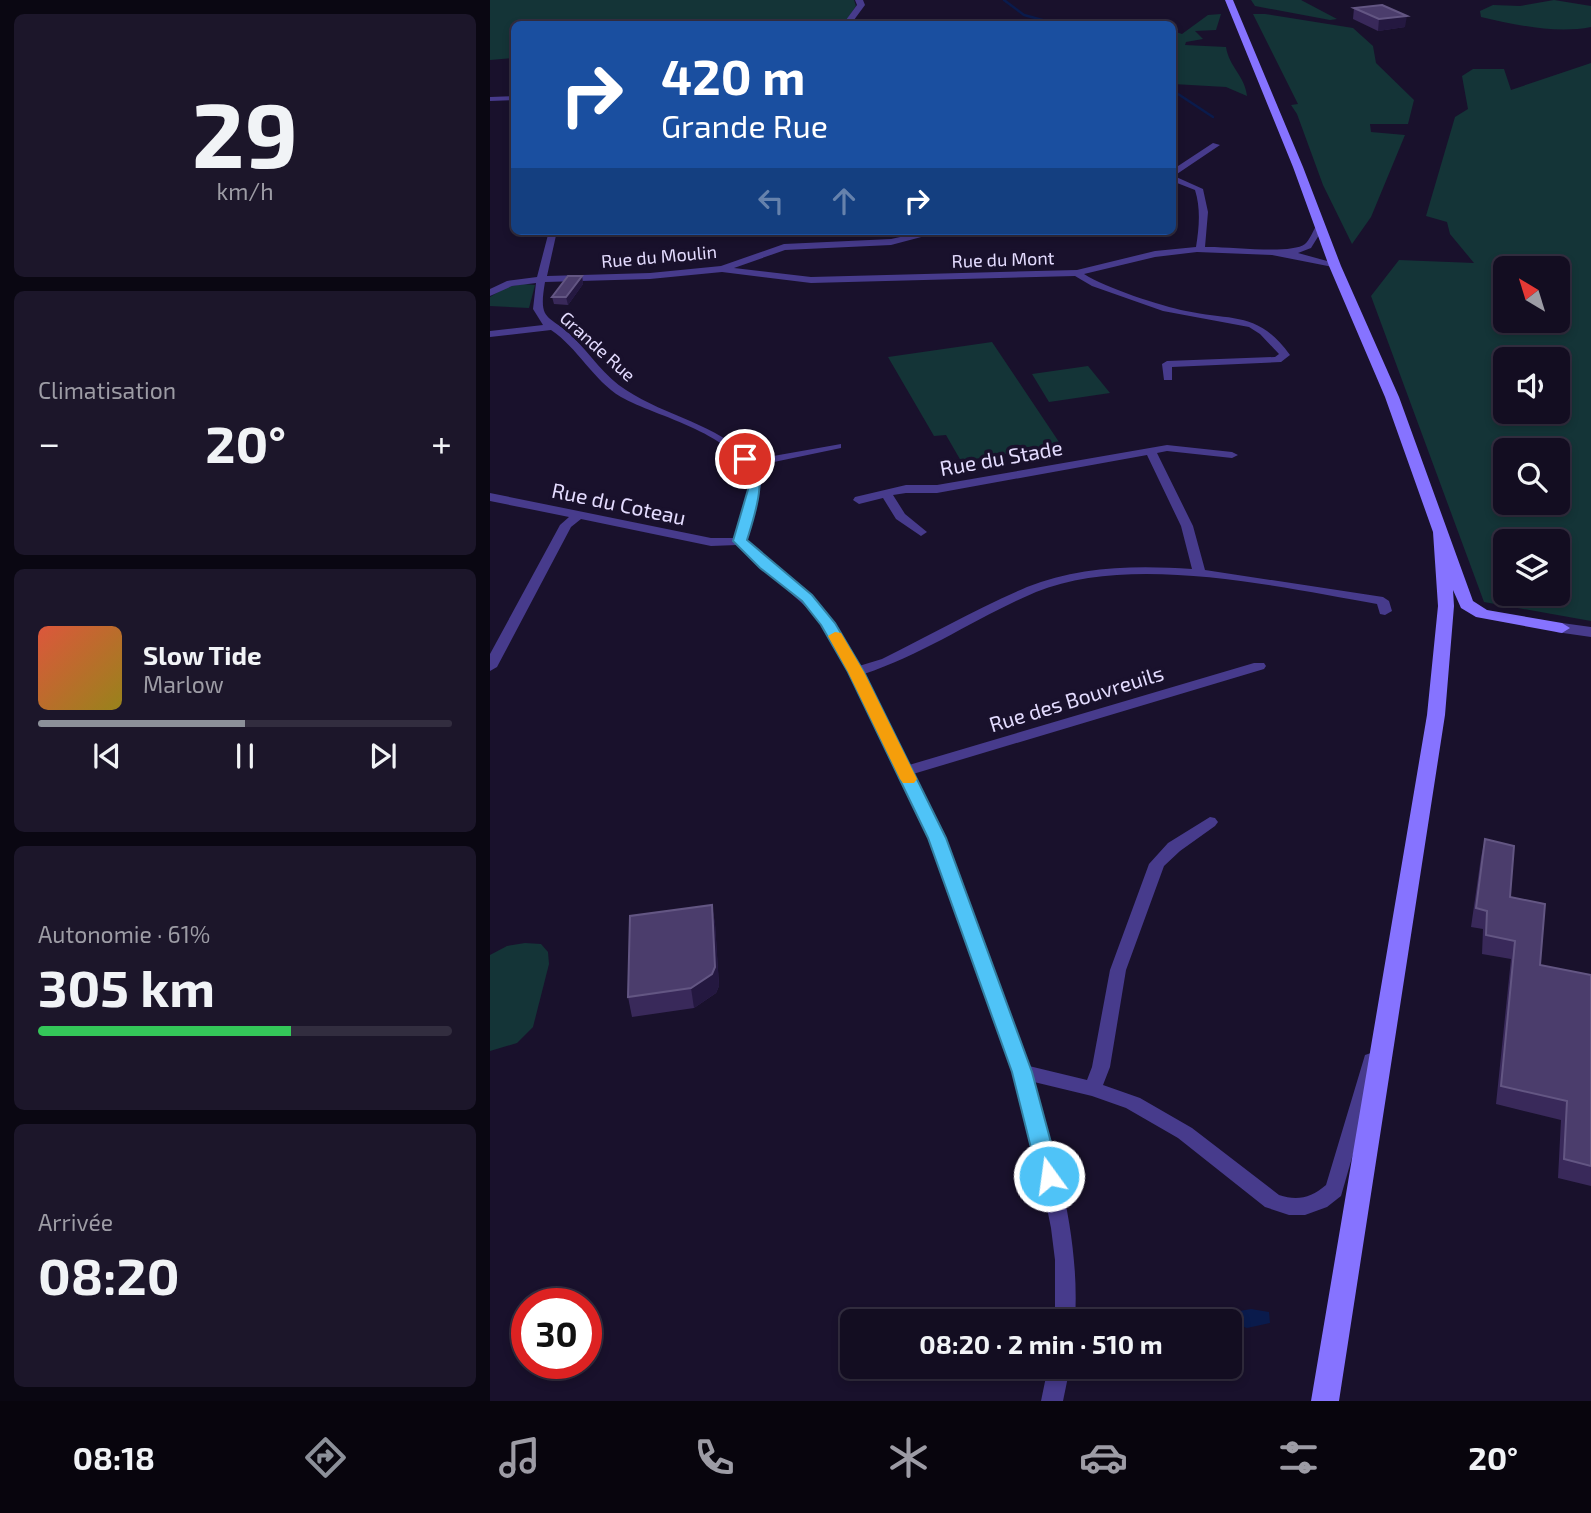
<!DOCTYPE html>
<html lang="fr">
<head>
<meta charset="utf-8">
<style>
  body { margin:0; font-family:"Exo 2",sans-serif; background:#1c162a; color:#f1f3f6; height:100vh; display:flex; flex-direction:column; font-size:26px; white-space:nowrap }
  * { box-sizing:border-box; margin:0 }
  p { font-size:23px; color:#9d9ca5 }
  .icon { flex:none; width:38px; height:38px; fill:none; stroke:currentColor; stroke-width:2; stroke-linecap:round; stroke-linejoin:round }
  .map { position:relative; flex:1; overflow:hidden }
  .sheet { display:flex; flex-direction:column; gap:14px; padding:14px; background:#0a0712; width:490px }
  .sheet>* { flex:none }
  .hud { position:absolute; left:21px; top:21px; width:665px; height:214px; border-radius:10px; box-shadow:0 4px 10px #0003,0 0 0 2px #322d3f; background:#1a4fa0; color:#fff; overflow:hidden }
  .needle { width:46px; rotate:322deg }
  .tools { position:absolute; left:1003px; top:256px; display:grid; gap:14px }
  .tools a { display:grid; place-items:center; width:77px; height:77px; border-radius:10px; background:#130d21; box-shadow:0 4px 10px #0003,0 0 0 2px #322d3f; font-size:35px }
  .speed { position:absolute; left:21px; top:1288px; display:flex; gap:14px; font-size:35px; font-weight:700; text-align:center }
  .speed>* { display:grid; place-content:center; width:91px; height:91px; border-radius:50%; background:#130d21; box-shadow:0 4px 10px #0003,0 0 0 2px #322d3f; line-height:1 }
  .speed .limit { border:10px solid #d22; background:#fff; color:#111 }
  .pin { position:absolute; display:grid; place-items:center; width:60px; height:60px; color:#fff; margin:-30px; border:4px solid #fff; border-radius:50%; box-shadow:0 2px 7px #0007 }
  .me { position:absolute; width:77px; margin:-38px; rotate:346deg; stroke-linejoin:round; filter:drop-shadow(0 0 5px #0008) }
  .turn { display:flex; align-items:center; gap:24px; height:147px; padding:0 35px; font-size:32px }
  .turn .icon { width:91px; height:91px; stroke-width:2.5 }
  .turn b { display:block; font-size:49px; line-height:60px }
  .lanes { display:flex; align-items:center; height:66px; padding:0 35px; background:#0003; justify-content:center; gap:35px; direction:ltr }
  .lanes .off { opacity:.35 }
  .big { font-size:52px; font-weight:700; line-height:1.1 }
  .sheet .tile { flex:1; display:flex; flex-direction:column; justify-content:center; gap:10px; min-width:0; padding:0 24px; border-radius:10px; background:#1c162a }
  .sheet .dial { align-items:center; gap:0 }
  .dial b { font-size:91px; line-height:1 }
  .song { display:flex; align-items:center; gap:21px }
  .cover { width:84px; height:84px; border-radius:10px; background:linear-gradient(135deg,hsl(10 70% 55%),hsl(50 70% 35%)) }
  .played { height:7px; border-radius:4px; background:linear-gradient(90deg,#8c9099 50%,#322d3f 50%) }
  .keys { display:flex; justify-content:space-around; direction:ltr }
  .heat { display:flex; justify-content:space-between; align-items:center; font-size:38px; direction:ltr }
  .charge { height:10px; border-radius:5px; background:linear-gradient(90deg,#34c759 61%,#322d3f 0) }
  .trip { position:absolute; left:350px; top:1309px; width:402px; height:70px; border-radius:10px; background:#130d21; box-shadow:0 4px 10px #0003,0 0 0 2px #322d3f; font-weight:700; line-height:70px; text-align:center }
  .menu { display:flex; height:112px; justify-content:space-around; align-items:center; background:#08050d; color:#9d9ca5 }
  .menu .icon { width:49px; height:49px }
  .menu .selected { color:#8c9099 }
  .menu b { font-size:32px; color:#f1f3f6 }
  main { display:flex; flex:1; min-height:0 }
  .map>svg:first-child { display:block }
  .green { fill:#143437; fill-rule:evenodd }
  .water { fill:#0a1b4c }
  .lines { fill:none; stroke-linecap:round; stroke-linejoin:round }
  .stream { stroke:#0a1b4c; stroke-width:2.5 }
  .minor { fill:#473b8c; fill-rule:evenodd }
  .tertiary { fill:#473b8c; fill-rule:evenodd }
  .secondary { fill:#8673ff; fill-rule:evenodd }
  .wall { fill:#39295a }
  .shaded-wall { fill:#241840 }
  .building { fill:#4b3d6c; stroke:#635683; stroke-width:2 }
  .route { fill:#4fc3f7; stroke:#337fa1; stroke-width:2 }
  .slow { fill:#f59e0b }
  .labels { text-anchor:middle; dominant-baseline:central; stroke-width:7; stroke-linejoin:round; paint-order:stroke }
  .far-street-label { font-size:18px; fill:#e4dcff; stroke:#19112c }
  .street-label { font-size:21px; fill:#e4dcff; stroke:#19112c }
</style>
</head>
<body>
<main>
<section class="sheet">
<div class="tile dial"><b>29</b><p>km/h</p></div>
<div class="tile"><p>Climatisation</p>
<div class="heat"><a>−</a><b class="big">20°</b><a>+</a></div>
</div>
<div class="tile">
<div class="song"><i class="cover"></i><div><b>Slow Tide</b><p>Marlow</p></div></div>
<div class="played"></div>
<div class="keys"><svg class="icon" aria-label="previous" viewBox="0 0 24 24"><path d="M18 5L8 12l10 7zM5 5v14"/></svg><svg class="icon" aria-label="pause" viewBox="0 0 24 24"><path d="M8 5v14M16 5v14"/></svg><svg class="icon" aria-label="next" viewBox="0 0 24 24"><path d="M6 5l10 7-10 7zM19 5v14"/></svg></div>
</div>
<div class="tile"><p>Autonomie · 61%</p><b class="big">305 km</b><div class="charge"></div></div>
<div class="tile"><p>Arrivée</p><b class="big">08:20</b></div>
</section>
<div class="map">
<svg width="1101" height="1401" viewBox="0 0 1101 1401">
  <rect width="100%" height="100%" fill="#19112c"/>
  <g class="green">
    <path d="M0 0H364L366 6 354 24H24V58L0 60Z"/>
    <path d="M761 0H811L847 19 840 20 765 6Z"/>
    <path d="M1064 0 1101 6V27C1066 34 1026 25 991 17L990 11 1003 5 1030 6Z"/>
    <path d="M731 14 726 30 705 31 713 39 696 42 695 45 736 47C739 67 755 76 757 96L736 87 683 84V31L692 34 718 15Z"/>
    <path d="M763 14H775L863 28 883 46 886 63 924 100 918 124H880L881 132 915 135 881 217 862 244 833 185 807 114 801 105 808 104Z"/>
    <path d="M1101 63V621L994 602 881 296 909 260 984 263 960 234 957 222 936 216 965 117 978 109 972 76 983 69H1014L1021 90ZM1015 268H1068V320H1015ZM1015 359H1068V411H1015ZM1015 450H1068V502H1015ZM1015 541H1068V593H1015Z"/>
    <path d="M33 284 45 285 39 308 0 306V297L16 287Z"/>
    <path d="M502 342 571 445 471 461 456 435 444 436 398 357Z"/>
    <path d="M598 366 620 393 559 402 542 374Z"/>
    <path d="M35 943 51 944 58 952 59 964 43 1027 27 1043 0 1051V955L17 946Z"/>
  </g>
  <path class="water" d="M761 1309 779 1312 780 1323 757 1328 746 1324 744 1312Z"/>
  <g class="lines">
    <g class="stream">
      <path d="M514 0 534 15 567 24"/>
      <path d="M682 90 723 117"/>
    </g>
    <g class="minor">
      <path d="M24 96V100L0 101V97Z"/>
      <path d="M723 143 730 145 684 176 713 189 718 212 715 247C737 246 801 255 815 244 820 240 823 230 827 225L830 224 834 227 821 248 808 253 848 264V268L782 255 707 252 665 257 594 274C616 288 671 306 696 311 743 321 768 311 800 355L791 362 682 367V380H674L672 364 677 361 785 357 789 354 770 334 759 327 673 311 602 286 585 276 321 283 232 272 160 279 55 282C48 323 58 313 83 337 101 355 115 377 136 390 177 417 226 423 261 460L351 444V448L265 466 271 485 256 540 334 609 369 666 392 659C440 635 488 608 537 587 588 566 648 565 702 569L691 526 657 455 447 493H416L403 495 415 514 437 532 431 536 406 519 393 498 369 504 363 500 365 497 416 485H447L677 445 742 452 748 455 742 458 677 451 667 453 703 526 715 570 893 597 899 601 902 611 895 615 890 614 887 604C788 587 642 553 546 592 487 617 435 654 374 674L419 765 764 663H774L776 666 774 669 423 774 455 838 539 1066 597 1080 602 1067 620 970 659 864 678 843 720 817 725 818 728 822 725 826 690 851 674 866 636 970 620 1067 613 1085 650 1098 702 1128 789 1195C807 1201 821 1198 836 1185L875 1055 881 1053 887 1055 890 1060 851 1196 837 1207 815 1215H799L775 1207 688 1138 636 1108 602 1096 544 1082C567 1161 590 1238 585 1321H565V1260L561 1228 548 1163 523 1072 439 838 359 672 324 614 247 545 221 546 91 519 81 527 7 667 0 671V654L70 525 79 517 0 501V493L221 538H245C250 521 263 498 259 480 250 434 166 417 131 397 103 380 88 348 61 330L0 337V331L53 325 43 309 46 283 22 286 0 296V289L17 281 47 277 59 231H67L57 276 160 273 231 266 294 244 401 239 438 231H454L401 245 295 250 244 268 321 277 587 270 665 251 706 247C709 228 711 209 705 190L682 181V170Z"/>
      <path d="M558 1367H580L573 1401H551Z"/>
    </g>
    <g class="tertiary">
      <path d="M365 0H373L375 5 361 24H353L367 5Z"/>
      <path d="M1072 623 1101 627V637L1066 632 1064 628Z"/>
    </g>
    <path class="secondary" d="M735 0H743L813 167 851 266 909 397 983 601 997 610 1072 623 1080 628 1072 633 986 617 971 608 963 590 964 606 955 715 849 1401H821L937 715 948 606 943 532 895 397 839 266 803 167Z"/>
  </g>
  <g class="wall">
    <path d="M864 8 915 27 888 31 863 19Z"/>
    <path d="M92 276 93 284 78 305 64 304 62 297Z"/>
    <path d="M995 839 1050 965 1101 975V1186L1068 1178 1071 1120 1006 1104 1021 959 992 954 993 929 981 927 991 857Z"/>
    <path d="M222 905 225 924 229 986 226 993 204 1008 142 1017 138 997Z"/>
  </g>
  <g class="shaded-wall">
    <path d="M917 16 915 27 888 31 889 19Z"/>
    <path d="M92 276 93 284 78 305 76 297Z"/>
    <path d="M222 905 225 924 229 986 226 993 204 1008 201 988Z"/>
  </g>
  <g class="building">
    <path d="M892 5 917 16 889 19 864 8Z"/>
    <path d="M78 276H92L76 297H62Z"/>
    <path d="M995 839 1024 846 1020 897 1055 904 1050 965 1101 975V1166L1074 1159 1077 1101 1011 1086 1025 941 996 935 997 911 986 908Z"/>
    <path d="M222 905 225 967 222 974 201 988 138 997 140 916Z"/>
  </g>
  <path class="route" d="M255 456C283 466 263 520 257 540L322 595 345 623 374 672 456 838 542 1072 570 1176 567 1182 559 1185 551 1182 548 1176 522 1072 438 838 358 672 331 625 312 601 270 568 243 541 259 486 249 459Z"/>
  <path class="slow" d="M345 632 351 633 374 672 427 779 424 783H413L410 779 358 672 338 636Z"/>
  <g class="labels">
    <g class="far-street-label">
      <text transform="translate(169 256) rotate(-5)">Rue du Moulin</text>
      <text transform="translate(513 259) rotate(-2)">Rue du Mont</text>
      <text transform="translate(108 346) rotate(42)">Grande Rue</text>
    </g>
    <g class="street-label">
      <text transform="translate(511 457) rotate(-10)">Rue du Stade</text>
      <text transform="translate(129 503) rotate(12)">Rue du Coteau</text>
      <text transform="translate(586 698) rotate(-17)">Rue des Bouvreuils</text>
    </g>
  </g>
</svg>
<div class="tools">
<a><svg class="needle" viewBox="-14 -14 28 28"><path d="M0-13l5 13h-10z" fill="#e53935"/><path d="M0 13l5-13h-10z" fill="#9d9ca5"/></svg></a>
<a><svg class="icon" aria-label="sound" viewBox="0 0 24 24"><path d="M4 9h4l5-4v14l-5-4H4zM17 9q2 3 0 6"/></svg></a>
<a><svg class="icon" aria-label="search" viewBox="0 0 24 24"><circle cx="10" cy="10" r="6"/><path d="M15 15l6 6"/></svg></a>
<a><svg class="icon" aria-label="layers" viewBox="0 0 24 24"><path d="M12 4l9 5-9 5-9-5zM3 14l9 5 9-5"/></svg></a>
</div>
<div class="speed"><div class="limit">30</div></div>
<div class="pin" style="left:255px;top:459px;background:#d93025"><svg class="icon" aria-label="arrive" viewBox="0 0 24 24"><path d="M6 21V4h12l-3 4 3 4H6"/></svg></div>
<svg class="me" style="left:559px;top:1176px" viewBox="-20 -20 40 40"><circle r="17" fill="#4fc3f7" stroke="#fff" stroke-width="3"/><path d="M0-11L8 9 0 5-8 9z" fill="#fff"/></svg>
<div class="trip">08:20 · 2 min · 510 m</div>
<div class="hud">
<div class="turn"><svg class="icon" aria-label="right" viewBox="0 0 24 24"><path d="M7 20v-9h11M14 6l5 5-5 5"/></svg><div><b>420 m</b>Grande Rue</div></div>
<div class="lanes"><svg class="icon off" aria-label="left" viewBox="0 0 24 24"><path d="M17 20v-9H6M10 6l-5 5 5 5"/></svg><svg class="icon off" aria-label="ahead" viewBox="0 0 24 24"><path d="M12 20V5M6 11l6-6 6 6"/></svg><svg class="icon" aria-label="right" viewBox="0 0 24 24"><path d="M7 20v-9h11M14 6l5 5-5 5"/></svg></div>
</div>
</div>
</main>
<nav class="menu">
<b>08:18</b>
<svg class="icon selected" aria-label="directions" viewBox="0 0 24 24"><path d="M12 3l9 9-9 9-9-9zM9 14v-3h6M13 9l2 2-2 2"/></svg>
<svg class="icon" aria-label="music" viewBox="0 0 24 24"><path d="M9 18V5l10-2v13"/><circle cx="6" cy="18" r="3"/><circle cx="16" cy="16" r="3"/></svg>
<svg class="icon" aria-label="phone" viewBox="0 0 24 24"><path d="M5 4h4l2 5-3 2q2 4 5 5l2-3 5 2v4C11 20 4 13 5 4z"/></svg>
<svg class="icon" aria-label="climate" viewBox="0 0 24 24"><path d="M12 3v18M4 7l16 10M4 17L20 7"/></svg>
<svg class="icon" aria-label="car" viewBox="0 0 24 24"><path d="M5 17H2v-5l4-1 3-4h7l3 4 3 1v5h-3M9 17h6M6 11h13"/><circle cx="7" cy="17" r="2"/><circle cx="17" cy="17" r="2"/></svg>
<svg class="icon" aria-label="filters" viewBox="0 0 24 24"><path d="M4 7h16M4 17h16"/><circle cx="9" cy="7" r="2"/><circle cx="15" cy="17" r="2"/></svg>
<b>20°</b>
</nav>
</body>
</html>
